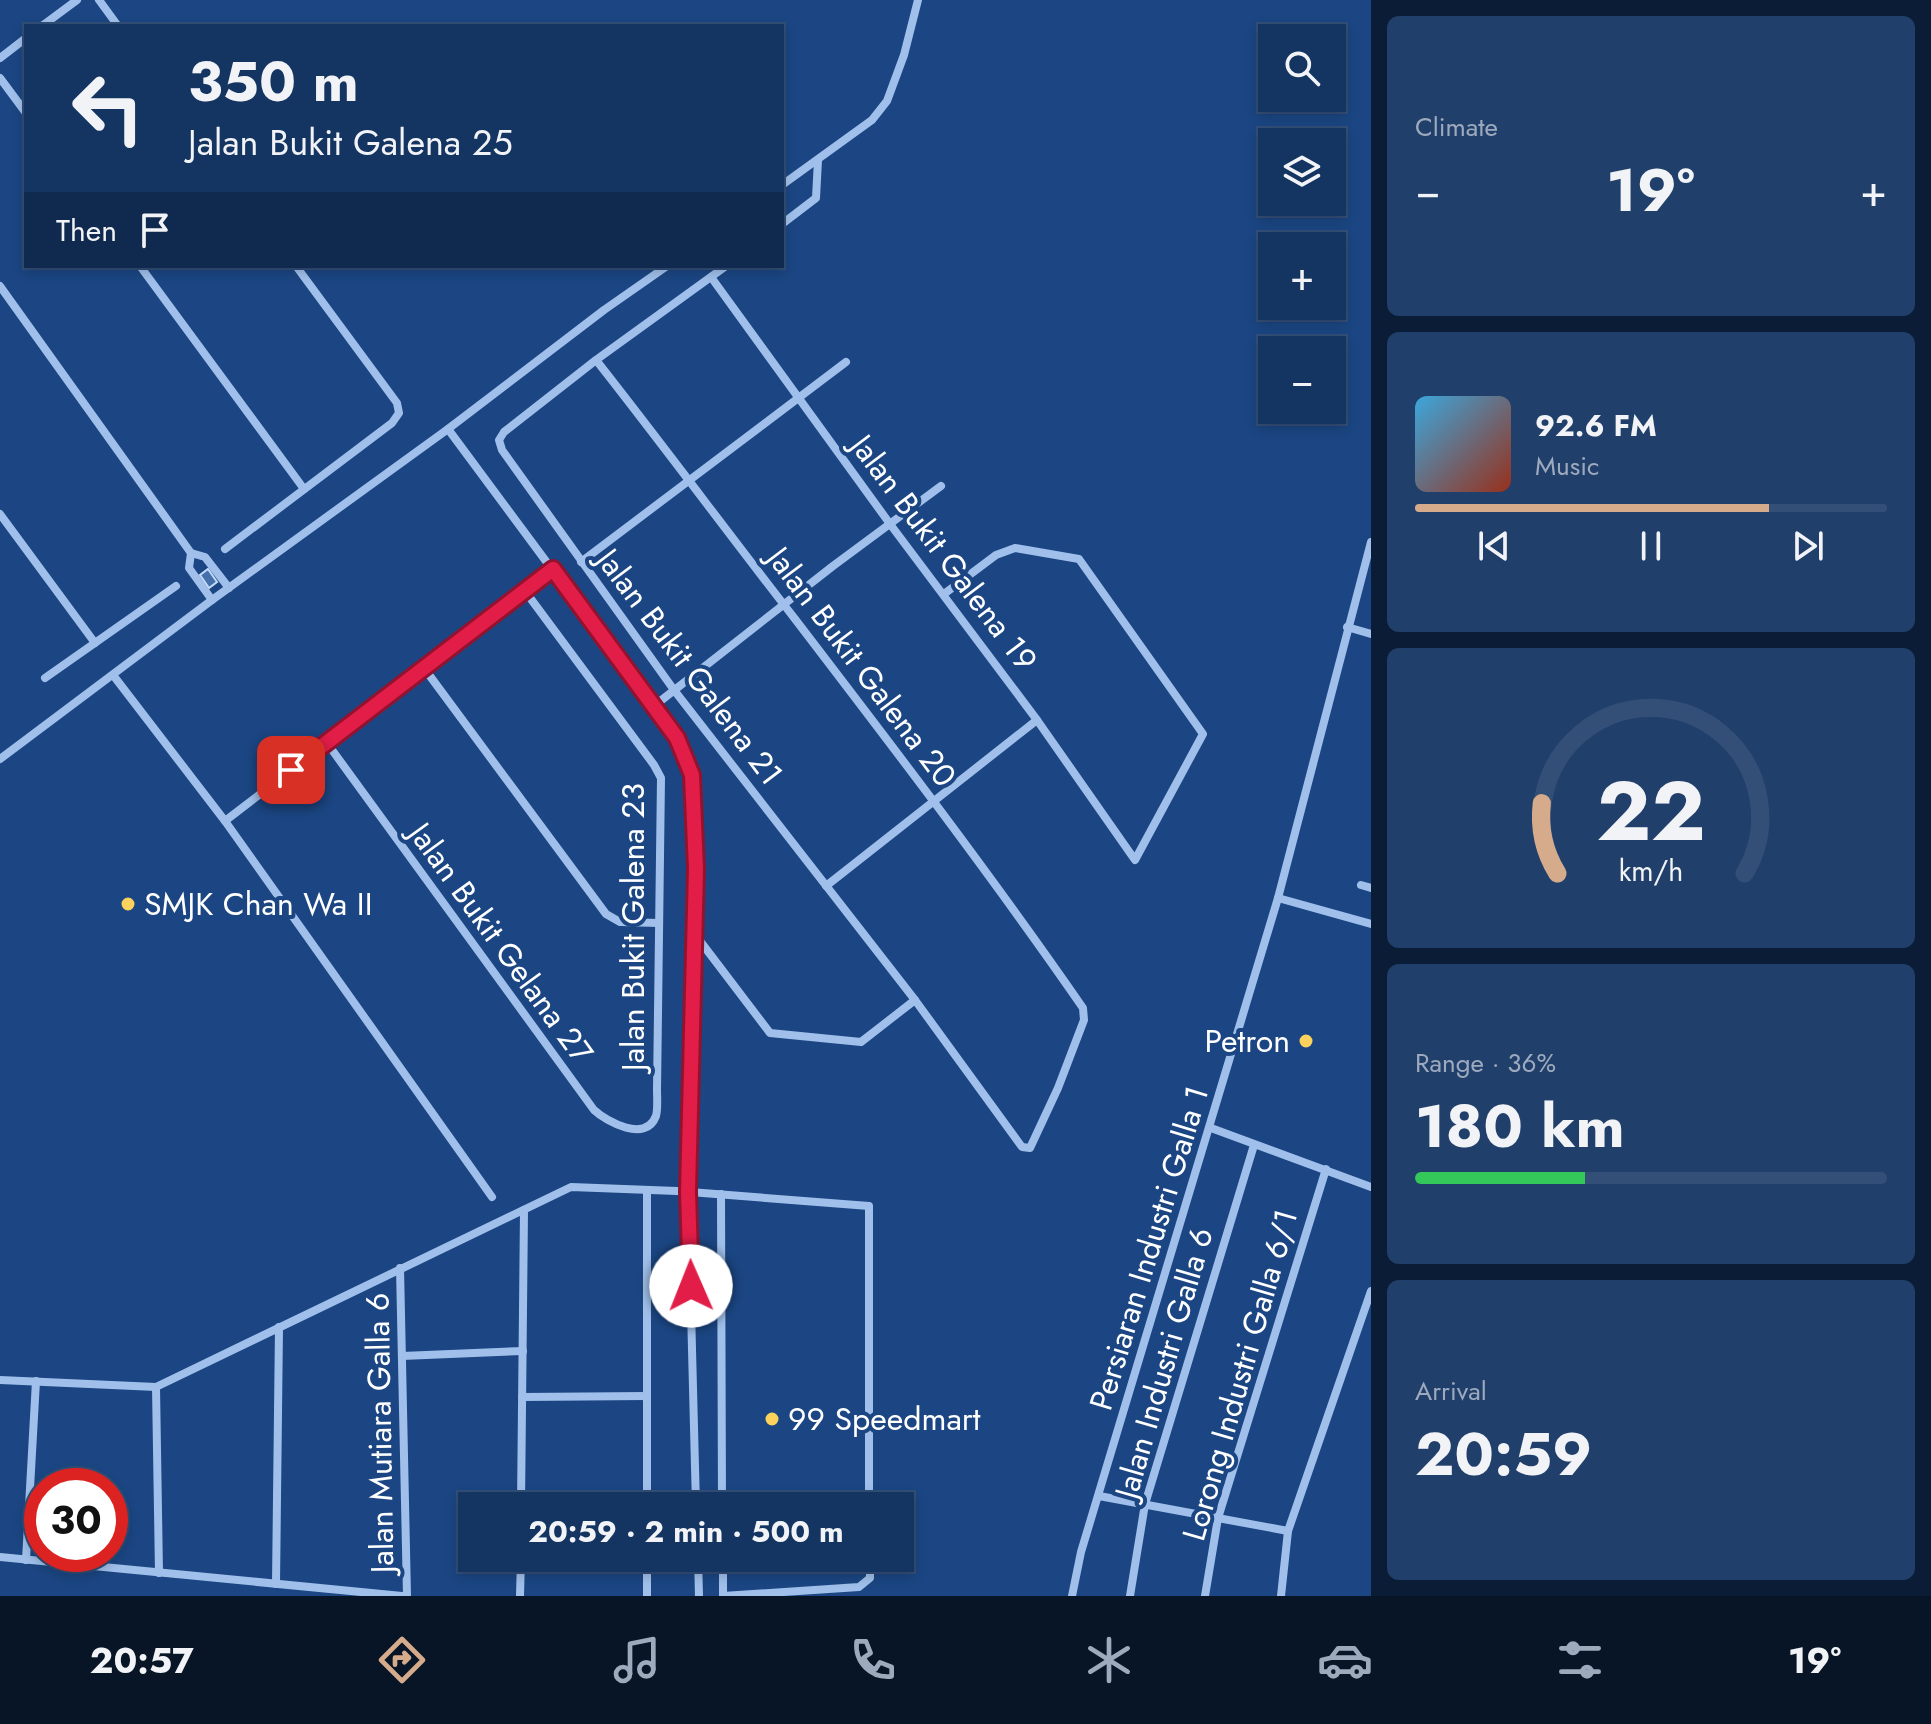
<!DOCTYPE html>
<html lang="en">
<head>
<meta charset="utf-8">
<style>
  body { margin:0; font-family:Jost,sans-serif; background:#213f6b; color:#f1f3f6; height:100vh; display:flex; flex-direction:column; font-size:30px; white-space:nowrap }
  * { box-sizing:border-box; margin:0 }
  p { font-size:26px; color:#9daabe }
  .icon { flex:none; width:44px; height:44px; fill:none; stroke:currentColor; stroke-width:2; stroke-linecap:round; stroke-linejoin:round }
  .map { position:relative; flex:1; overflow:hidden }
  .panel { display:flex; flex-direction:column; gap:16px; padding:16px; background:#0b1d36; width:560px }
  .panel>* { flex:none }
  .top-card { position:absolute; left:24px; top:24px; width:760px; height:244px; border-radius:0px; box-shadow:0 4px 12px #0003,0 0 0 2px #334f77; background:#143462; color:#f1f3f6; overflow:hidden }
  .fabs { position:absolute; left:1258px; top:24px; display:grid; gap:16px }
  .fabs a { display:grid; place-items:center; width:88px; height:88px; border-radius:0px; background:#143462; box-shadow:0 4px 12px #0003,0 0 0 2px #334f77; font-size:40px }
  .speed { position:absolute; left:24px; top:1468px; display:flex; gap:16px; font-size:40px; font-weight:700; text-align:center }
  .speed>* { display:grid; place-content:center; width:104px; height:104px; border-radius:50%; background:#143462; box-shadow:0 4px 12px #0003,0 0 0 2px #334f77; line-height:1 }
  .speed .limit { border:12px solid #d22; background:#fff; color:#111 }
  .pin { position:absolute; display:grid; place-items:center; width:68px; height:68px; color:#fff; margin:-34px; border-radius:16px; box-shadow:0 4px 12px #0006 }
  .me { position:absolute; width:88px; margin:-44px; rotate:359deg; stroke-linejoin:round; filter:drop-shadow(0 0 6px #0008) }
  .turn { display:flex; align-items:center; gap:28px; height:168px; padding:0 32px; font-size:36px }
  .turn .icon { width:104px; height:104px; stroke-width:2.5 }
  .turn b { display:block; font-size:56px; line-height:68px }
  .then { display:flex; align-items:center; height:76px; padding:0 32px; background:#0003; gap:16px; font-size:30px }
  .big { font-size:60px; font-weight:700; line-height:1.1 }
  .panel .card { flex:1; display:flex; flex-direction:column; justify-content:center; gap:12px; min-width:0; padding:0 28px; border-radius:12px; background:#213f6b }
  .panel .dial { align-items:center; gap:0 }
  .dial svg { height:208px; overflow:visible; fill:none; stroke:#334f77; stroke-width:7; stroke-linecap:round; text-anchor:middle }
  .dial text { fill:#f1f3f6; stroke:none }
  .song { display:flex; align-items:center; gap:24px }
  .cover { width:96px; height:96px; border-radius:12px; background:linear-gradient(135deg,hsl(200 70% 55%),hsl(10 70% 35%)) }
  .played { height:8px; border-radius:4px; background:linear-gradient(90deg,#d6ab8b 75%,#334f77 75%) }
  .keys { display:flex; justify-content:space-around; direction:ltr }
  .heat { display:flex; justify-content:space-between; align-items:center; font-size:44px; direction:ltr }
  .charge { height:12px; border-radius:6px; background:linear-gradient(90deg,#34c759 36%,#334f77 0) }
  .trip { position:absolute; left:458px; top:1492px; width:456px; height:80px; border-radius:0px; background:#143462; box-shadow:0 4px 12px #0003,0 0 0 2px #334f77; font-weight:700; line-height:80px; text-align:center }
  .tab-bar { display:flex; height:128px; justify-content:space-around; align-items:center; background:#081527; color:#9daabe }
  .tab-bar .icon { width:56px; height:56px }
  .tab-bar .selected { color:#d6ab8b }
  .tab-bar b { font-size:36px; color:#f1f3f6 }
  main { display:flex; flex:1; min-height:0 }
  .map>svg:first-child { display:block }
  .building { fill:#4470ac; stroke:#c5dbf8; stroke-width:2 }
  .lines { fill:none; stroke-linecap:round; stroke-linejoin:round }
  .minor { stroke:#a0c0eb; stroke-width:8 }
  .route-casing { stroke:#92132f; stroke-width:20 }
  .route { stroke:#e11d48; stroke-width:14 }
  .poi-dot { fill:#fcd15c; stroke:#1b4683; stroke-width:3 }
  .labels { text-anchor:middle; dominant-baseline:central; stroke-width:8; stroke-linejoin:round; paint-order:stroke }
  .street-label { font-size:32px; fill:#fff; stroke:#1b4683 }
  .poi-label { font-size:32px; fill:#fff; stroke:#1b4683; text-anchor:start }
</style>
</head>
<body>
<main>
<div class="map">
<svg width="1371" height="1596" viewBox="0 0 1371 1596">
  <rect width="100%" height="100%" fill="#1b4683"/>
  <path class="building" d="M208 569 217 582 209 588 200 575Z"/>
  <g class="lines">
    <g class="minor">
      <path d="M99 0 118 26"/>
      <path d="M42 26 77 0"/>
      <path d="M0 58 26 38"/>
      <path d="M0 78 26 113"/>
      <path d="M782 185 872 120 887 101 904 55 918 0"/>
      <path d="M782 224 816 198 818 160"/>
      <path d="M140 266 304 489"/>
      <path d="M711 277 890 524 1037 720 1135 860 1203 734 1079 559 1015 548 996 555 944 594"/>
      <path d="M0 286 191 553 205 557 229 588"/>
      <path d="M596 360C663 445 728 533 795 619 893 747 991 875 1083 1008L1084 1020 1058 1088 1030 1148 1022 1147 915 1000 674 690 502 450 499 440 504 432 596 360 726 266"/>
      <path d="M448 429 677 738 692 775 696 869 688 1192 696 1506"/>
      <path d="M0 514 95 643"/>
      <path d="M225 549 392 423 399 413 397 403 296 266"/>
      <path d="M191 553 189 568 212 600"/>
      <path d="M581 562 846 362"/>
      <path d="M1347 627 1371 634"/>
      <path d="M424 668 606 914 620 922 659 923"/>
      <path d="M113 675 225 821 492 1197"/>
      <path d="M45 678 176 586"/>
      <path d="M654 706 833 566 941 486"/>
      <path d="M327 743 594 1110C607 1122 646 1143 656 1116 658 1109 657 1098 657 1090L661 778 654 765 525 591"/>
      <path d="M0 759 212 600 448 429 604 310 667 266"/>
      <path d="M225 821 553 569"/>
      <path d="M1361 885 1371 888"/>
      <path d="M826 886 1037 720"/>
      <path d="M1278 898 1371 924"/>
      <path d="M694 933 770 1033 861 1042 915 1000"/>
      <path d="M1211 1128 1371 1187"/>
      <path d="M721 1194 722 1506"/>
      <path d="M400 1268 407 1596"/>
      <path d="M402 1356 523 1351"/>
      <path d="M0 1380 156 1387 571 1187 677 1191 869 1206V1506"/>
      <path d="M156 1387 159 1573"/>
      <path d="M522 1397 647 1396"/>
      <path d="M1099 1496 1288 1531"/>
      <path d="M521 1506 524 1210"/>
      <path d="M647 1506V1190"/>
      <path d="M0 1557 402 1596"/>
      <path d="M698 1558 699 1596"/>
      <path d="M723 1558V1596L859 1587 870 1578V1558"/>
      <path d="M26 1560 36 1381"/>
      <path d="M276 1584 279 1327"/>
      <path d="M520 1596 521 1558"/>
      <path d="M647 1596V1558"/>
      <path d="M1072 1596 1081 1552 1278 898 1371 542"/>
      <path d="M1130 1596 1145 1504 1254 1145"/>
      <path d="M1205 1596 1218 1518 1326 1169"/>
      <path d="M1281 1596 1288 1531 1371 1291"/>
    </g>
  </g>
  <g class="lines">
    <g class="route-casing">
      <path id="route" d="M291 770 553 569 677 738 692 775 696 869 688 1192 691 1286"/>
    </g>
    <use href="#route" class="route"/>
  </g>
  <g class="poi-dot">
    <circle cx="128" cy="904" r="8"/>
    <circle cx="1306" cy="1041" r="8"/>
    <circle cx="772" cy="1419" r="8"/>
  </g>
  <g class="labels">
    <g class="street-label">
      <text transform="translate(944 553) rotate(53)">Jalan Bukit Galena 19</text>
      <text transform="translate(690 667) rotate(53)">Jalan Bukit Galena 21</text>
      <text transform="translate(862 667) rotate(53)">Jalan Bukit Galena 20</text>
      <text transform="translate(633 927) rotate(-90)">Jalan Bukit Galena 23</text>
      <text transform="translate(501 943) rotate(54)">Jalan Bukit Gelana 27</text>
      <text transform="translate(1149 1248) rotate(-73)">Persiaran Industri Galla 1</text>
      <text transform="translate(1164 1363) rotate(-74)">Jalan Industri Galla 6</text>
      <text transform="translate(1240 1375) rotate(-74)">Lorong Industri Galla 6/1</text>
      <text transform="translate(380 1433) rotate(-91)">Jalan Mutiara Galla 6</text>
    </g>
    <g class="poi-label">
      <text x="144" y="904">SMJK Chan Wa II</text>
      <text x="1290" y="1041" text-anchor="end">Petron</text>
      <text x="788" y="1419">99 Speedmart</text>
    </g>
  </g>
</svg>
<div class="fabs">
<a><svg class="icon" aria-label="search" viewBox="0 0 24 24"><circle cx="10" cy="10" r="6"/><path d="M15 15l6 6"/></svg></a>
<a><svg class="icon" aria-label="layers" viewBox="0 0 24 24"><path d="M12 4l9 5-9 5-9-5zM3 14l9 5 9-5"/></svg></a>
<a>+</a>
<a>−</a>
</div>
<div class="speed"><div class="limit">30</div></div>
<div class="pin" style="left:291px;top:770px;background:#d93025"><svg class="icon" aria-label="arrive" viewBox="0 0 24 24"><path d="M6 21V4h12l-3 4 3 4H6"/></svg></div>
<svg class="me" style="left:691px;top:1286px" viewBox="-20 -20 40 40"><circle r="19" fill="#fff"/><path d="M0-13L10 11 0 6-10 11z" fill="#e11d48"/></svg>
<div class="trip">20:59 · 2 min · 500 m</div>
<div class="top-card">
<div class="turn"><svg class="icon" aria-label="left" viewBox="0 0 24 24"><path d="M17 20v-9H6M10 6l-5 5 5 5"/></svg><div><b>350 m</b>Jalan Bukit Galena 25</div></div>
<div class="then">Then<svg class="icon" aria-label="arrive" viewBox="0 0 24 24"><path d="M6 21V4h12l-3 4 3 4H6"/></svg></div>
</div>
</div>
<section class="panel">
<div class="card"><p>Climate</p>
<div class="heat"><a>−</a><b class="big">19°</b><a>+</a></div>
</div>
<div class="card">
<div class="song"><i class="cover"></i><div><b>92.6 FM</b><p>Music</p></div></div>
<div class="played"></div>
<div class="keys"><svg class="icon" aria-label="previous" viewBox="0 0 24 24"><path d="M18 5L8 12l10 7zM5 5v14"/></svg><svg class="icon" aria-label="pause" viewBox="0 0 24 24"><path d="M8 5v14M16 5v14"/></svg><svg class="icon" aria-label="next" viewBox="0 0 24 24"><path d="M6 5l10 7-10 7zM19 5v14"/></svg></div>
</div>
<div class="card dial"><svg viewBox="0 0 100 80">
<path d="M14 69A42 42 0 1 1 86 69"/>
<path d="M14 69A42 42 0 0 1 8 42" stroke="#d6ab8b"/>
<text x="50" y="56" font-size="32" font-weight="700">22</text>
<text x="50" y="72" font-size="11">km/h</text>
</svg></div>
<div class="card"><p>Range · 36%</p><b class="big">180 km</b><div class="charge"></div></div>
<div class="card"><p>Arrival</p><b class="big">20:59</b></div>
</section>
</main>
<nav class="tab-bar">
<b>20:57</b>
<svg class="icon selected" aria-label="directions" viewBox="0 0 24 24"><path d="M12 3l9 9-9 9-9-9zM9 14v-3h6M13 9l2 2-2 2"/></svg>
<svg class="icon" aria-label="music" viewBox="0 0 24 24"><path d="M9 18V5l10-2v13"/><circle cx="6" cy="18" r="3"/><circle cx="16" cy="16" r="3"/></svg>
<svg class="icon" aria-label="phone" viewBox="0 0 24 24"><path d="M5 4h4l2 5-3 2q2 4 5 5l2-3 5 2v4C11 20 4 13 5 4z"/></svg>
<svg class="icon" aria-label="climate" viewBox="0 0 24 24"><path d="M12 3v18M4 7l16 10M4 17L20 7"/></svg>
<svg class="icon" aria-label="car" viewBox="0 0 24 24"><path d="M5 17H2v-5l4-1 3-4h7l3 4 3 1v5h-3M9 17h6M6 11h13"/><circle cx="7" cy="17" r="2"/><circle cx="17" cy="17" r="2"/></svg>
<svg class="icon" aria-label="filters" viewBox="0 0 24 24"><path d="M4 7h16M4 17h16"/><circle cx="9" cy="7" r="2"/><circle cx="15" cy="17" r="2"/></svg>
<b>19°</b>
</nav>
</body>
</html>
